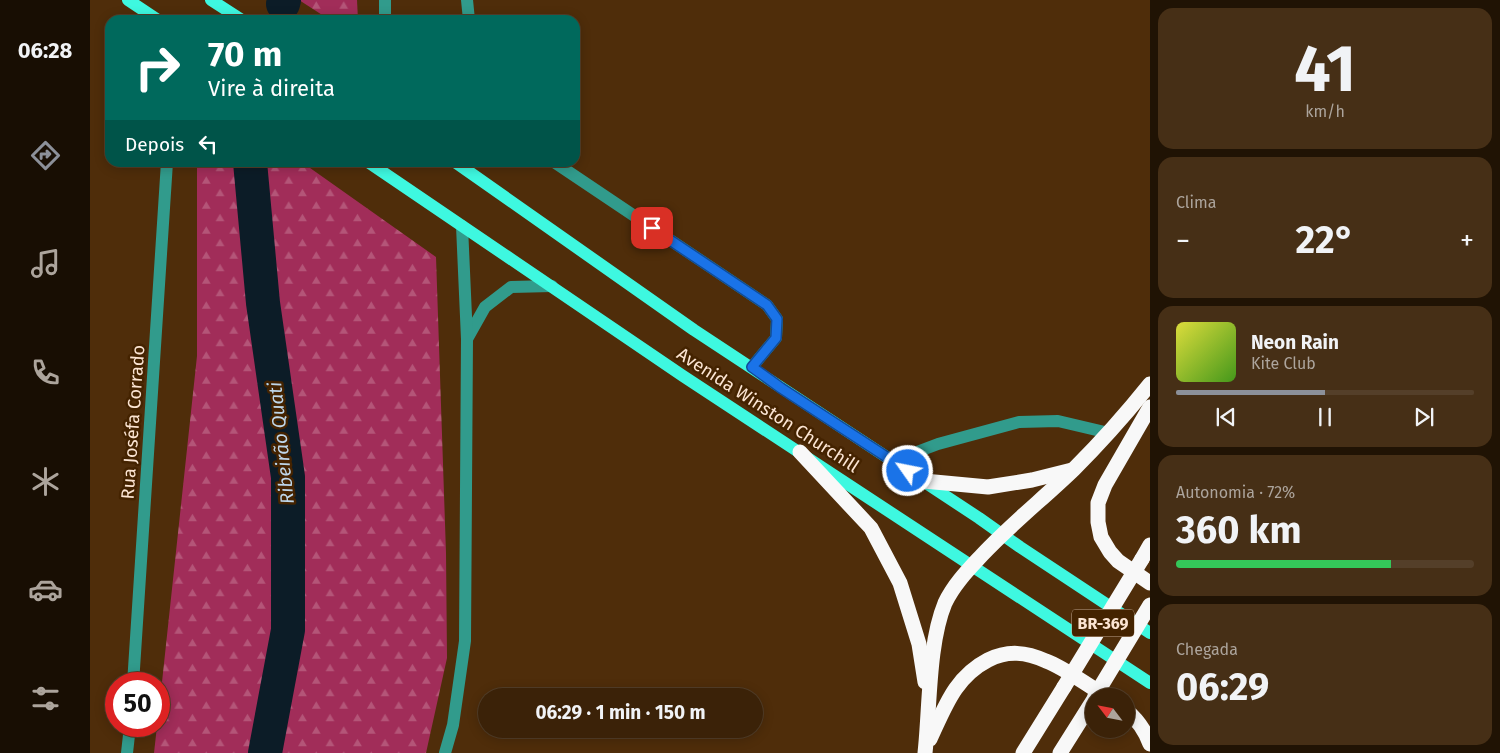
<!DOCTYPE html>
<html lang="pt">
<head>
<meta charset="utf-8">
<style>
  body { margin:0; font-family:"Fira Sans",sans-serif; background:#462f16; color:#f1f3f6; height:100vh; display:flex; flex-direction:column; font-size:19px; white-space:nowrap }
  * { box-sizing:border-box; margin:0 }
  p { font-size:16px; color:#aca49c }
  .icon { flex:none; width:28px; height:28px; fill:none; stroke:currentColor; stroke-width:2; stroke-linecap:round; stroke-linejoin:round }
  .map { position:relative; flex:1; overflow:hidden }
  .side { display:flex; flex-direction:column; gap:8px; padding:8px; background:#201304; width:350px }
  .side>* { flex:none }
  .hud { position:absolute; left:15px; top:15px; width:475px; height:152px; border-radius:15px; box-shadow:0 2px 12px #0003,0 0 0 1px #543f29; background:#00695c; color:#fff; overflow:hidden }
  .needle { width:32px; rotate:302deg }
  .fabs { position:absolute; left:995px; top:688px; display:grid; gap:10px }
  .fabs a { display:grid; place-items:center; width:50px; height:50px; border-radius:50%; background:#3b2208; box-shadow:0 2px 12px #0003,0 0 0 1px #543f29; font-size:25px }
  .speed { position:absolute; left:15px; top:672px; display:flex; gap:10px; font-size:25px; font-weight:700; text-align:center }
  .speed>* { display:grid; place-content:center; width:65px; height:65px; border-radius:50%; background:#3b2208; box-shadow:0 2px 12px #0003,0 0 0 1px #543f29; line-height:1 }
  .speed .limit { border:8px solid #d22; background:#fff; color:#111 }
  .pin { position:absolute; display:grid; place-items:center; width:42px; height:42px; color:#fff; margin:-21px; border-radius:10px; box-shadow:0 2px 8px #0006 }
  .me { position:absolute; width:55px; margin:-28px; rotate:303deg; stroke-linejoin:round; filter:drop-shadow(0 0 4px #0008) }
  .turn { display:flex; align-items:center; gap:18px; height:105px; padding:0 20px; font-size:22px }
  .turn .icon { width:65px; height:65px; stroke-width:2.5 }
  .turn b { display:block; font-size:35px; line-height:42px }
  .then { display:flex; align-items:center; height:48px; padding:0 20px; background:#0003; gap:10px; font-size:19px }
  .big { font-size:38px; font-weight:700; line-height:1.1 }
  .side .card { flex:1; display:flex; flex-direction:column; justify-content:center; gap:8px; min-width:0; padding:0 18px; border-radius:15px; background:#462f16 }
  .side .dial { align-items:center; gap:0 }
  .dial b { font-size:65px; line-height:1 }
  .song { display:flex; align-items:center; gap:15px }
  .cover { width:60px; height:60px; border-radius:8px; background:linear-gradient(135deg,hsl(60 70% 55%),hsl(100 70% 35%)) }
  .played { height:5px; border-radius:2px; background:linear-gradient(90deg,#8c9099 50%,#543f29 50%) }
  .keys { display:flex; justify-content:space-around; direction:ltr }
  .heat { display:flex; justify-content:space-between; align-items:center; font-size:28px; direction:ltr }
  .charge { height:8px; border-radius:4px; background:linear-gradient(90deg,#34c759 72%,#543f29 0) }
  .trip { position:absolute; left:388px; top:688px; width:285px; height:50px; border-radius:25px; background:#3b2208; box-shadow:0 2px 12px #0003,0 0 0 1px #543f29; font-weight:700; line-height:50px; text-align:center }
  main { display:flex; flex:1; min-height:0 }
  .menu { display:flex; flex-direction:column; width:90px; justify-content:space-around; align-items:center; background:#180e03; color:#aca49c }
  .menu .icon { width:35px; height:35px }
  .menu .on { color:#8c9099 }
  .menu b { font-size:22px; color:#f1f3f6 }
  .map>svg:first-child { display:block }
  .forest { fill:url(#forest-firs) }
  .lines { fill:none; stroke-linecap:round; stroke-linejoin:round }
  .river { stroke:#0c1c27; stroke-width:34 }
  .minor { stroke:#319b8c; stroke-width:12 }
  .major { stroke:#3ef8e0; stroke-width:12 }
  .highway { stroke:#f8f8f8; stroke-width:15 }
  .highway-bridge { stroke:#f8f8f8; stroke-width:15 }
  .route-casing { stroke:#114b97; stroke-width:12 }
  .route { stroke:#1a73e8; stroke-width:9 }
  .labels { text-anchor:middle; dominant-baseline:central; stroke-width:5; stroke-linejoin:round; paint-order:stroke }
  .shield { fill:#442300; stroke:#c5ab94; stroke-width:1 }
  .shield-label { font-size:16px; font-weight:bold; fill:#fce5d3 }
  .street-label { font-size:18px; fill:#fce5d3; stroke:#442300 }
  .water-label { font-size:19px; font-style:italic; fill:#bfd7ea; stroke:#442300 }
</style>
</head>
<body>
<main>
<nav class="menu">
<b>06:28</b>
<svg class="icon on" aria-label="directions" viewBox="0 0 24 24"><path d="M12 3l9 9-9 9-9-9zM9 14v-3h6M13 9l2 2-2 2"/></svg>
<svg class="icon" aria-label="music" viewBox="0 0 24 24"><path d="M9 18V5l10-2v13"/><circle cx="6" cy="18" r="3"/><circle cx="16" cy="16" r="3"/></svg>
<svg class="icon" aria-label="phone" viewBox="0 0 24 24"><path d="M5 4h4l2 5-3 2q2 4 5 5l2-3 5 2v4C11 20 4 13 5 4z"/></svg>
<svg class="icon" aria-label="climate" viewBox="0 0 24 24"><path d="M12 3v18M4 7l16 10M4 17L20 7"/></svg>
<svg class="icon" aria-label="car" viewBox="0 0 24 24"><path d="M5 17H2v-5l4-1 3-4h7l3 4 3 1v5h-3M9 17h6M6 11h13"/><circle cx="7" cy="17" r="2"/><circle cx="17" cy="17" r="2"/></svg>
<svg class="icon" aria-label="filters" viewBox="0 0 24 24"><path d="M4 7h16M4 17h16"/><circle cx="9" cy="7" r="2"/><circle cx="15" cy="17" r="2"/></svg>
</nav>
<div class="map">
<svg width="1060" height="753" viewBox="0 0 1060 753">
  <defs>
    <pattern id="forest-firs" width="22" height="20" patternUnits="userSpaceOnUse" patternTransform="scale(1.25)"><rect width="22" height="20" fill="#a12d59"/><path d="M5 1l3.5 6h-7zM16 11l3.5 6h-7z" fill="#b45578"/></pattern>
  </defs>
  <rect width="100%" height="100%" fill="#4f2d0a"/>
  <g class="forest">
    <path d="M209 0H267L268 20H240Z"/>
    <path d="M107 163H213L346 257 356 553 357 658 336 753H64L67 726H69V710L107 356Z"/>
  </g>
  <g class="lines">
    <g class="river">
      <path d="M193 4 194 0"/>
      <path d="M160 162 173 303 198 477V630L175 753"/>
    </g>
    <g class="minor">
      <path d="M295 0V20"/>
      <path d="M377 0 379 20"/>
      <path d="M464 162 677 305 687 319 686 338 662 367"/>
      <path d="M377 339 395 307 421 287 462 286"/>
      <path d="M803 461 848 444 929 422 968 421 1019 433"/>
      <path d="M43 684 77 162"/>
      <path d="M37 753 40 726"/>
      <path d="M355 753 363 725 375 641 377 339 372 226"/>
    </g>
    <g class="major">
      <path d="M38 0 68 20"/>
      <path d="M121 0 152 20"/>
      <path d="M278 162 593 376 1060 683"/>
      <path d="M365 162 604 330 889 518 930 547 1060 633"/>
    </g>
    <g class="highway">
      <path d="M1060 407 1015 485 1008 503V522L1011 537 1020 552 1028 561 1060 583"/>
      <path d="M710 452 781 528 810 583 829 644 835 682"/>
      <path d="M834 481 898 487 942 480 982 470"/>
      <path d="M1052 559 1060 545"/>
      <path d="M1036 710C1048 720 1055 730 1060 744"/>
      <path d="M840 739C855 707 865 677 898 660 918 650 936 652 956 661 977 669 996 685 1016 696"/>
      <path d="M835 753C840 708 838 644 855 603 864 584 879 569 892 555 921 524 954 498 984 469 1011 442 1036 414 1060 384"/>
      <path d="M933 753 974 687"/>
      <path d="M970 753 1004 699"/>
    </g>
    <g class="highway-bridge">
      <path d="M974 687 1052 559"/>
      <path d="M1005 696 1060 605"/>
    </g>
  </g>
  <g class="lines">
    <g class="route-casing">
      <path id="route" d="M562 228 677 305 687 319 686 338 662 367 691 388 818 471"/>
    </g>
    <use href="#route" class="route"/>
  </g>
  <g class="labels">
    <rect class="shield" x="982" y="609.5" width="62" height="27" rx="4"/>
    <g class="shield-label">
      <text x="1013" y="623">BR-369</text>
    </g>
    <g class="street-label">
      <text transform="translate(678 410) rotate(33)">Avenida Winston Churchill</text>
      <text transform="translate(43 422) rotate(-86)">Rua Joséfa Corrado</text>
    </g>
    <g class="water-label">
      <text transform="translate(191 443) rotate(-96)">Ribeirão Quati</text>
    </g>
  </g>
</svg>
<div class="fabs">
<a><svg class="needle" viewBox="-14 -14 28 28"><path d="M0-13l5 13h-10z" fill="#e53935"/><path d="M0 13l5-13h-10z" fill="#aca49c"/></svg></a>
</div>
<div class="speed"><div class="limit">50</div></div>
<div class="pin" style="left:562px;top:228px;background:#d93025"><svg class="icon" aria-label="arrive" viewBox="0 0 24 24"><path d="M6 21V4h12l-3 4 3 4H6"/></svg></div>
<svg class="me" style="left:818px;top:471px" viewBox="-20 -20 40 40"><circle r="17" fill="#1a73e8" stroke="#fff" stroke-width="3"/><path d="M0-11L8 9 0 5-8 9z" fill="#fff"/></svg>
<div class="trip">06:29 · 1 min · 150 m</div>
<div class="hud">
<div class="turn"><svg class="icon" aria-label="right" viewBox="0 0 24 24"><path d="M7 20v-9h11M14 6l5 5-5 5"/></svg><div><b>70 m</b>Vire à direita</div></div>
<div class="then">Depois<svg class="icon" aria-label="left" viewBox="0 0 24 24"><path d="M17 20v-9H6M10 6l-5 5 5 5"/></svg></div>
</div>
</div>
<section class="side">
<div class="card dial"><b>41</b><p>km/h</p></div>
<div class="card"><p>Clima</p>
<div class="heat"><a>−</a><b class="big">22°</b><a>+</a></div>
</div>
<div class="card">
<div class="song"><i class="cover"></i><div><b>Neon Rain</b><p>Kite Club</p></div></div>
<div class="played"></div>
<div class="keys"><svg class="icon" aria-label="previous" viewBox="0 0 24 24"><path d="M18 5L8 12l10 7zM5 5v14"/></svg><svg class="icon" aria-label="pause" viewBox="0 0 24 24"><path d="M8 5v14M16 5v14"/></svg><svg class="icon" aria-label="next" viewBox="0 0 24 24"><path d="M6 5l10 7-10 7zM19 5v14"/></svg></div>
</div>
<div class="card"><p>Autonomia · 72%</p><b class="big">360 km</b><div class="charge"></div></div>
<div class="card"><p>Chegada</p><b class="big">06:29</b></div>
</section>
</main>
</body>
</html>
